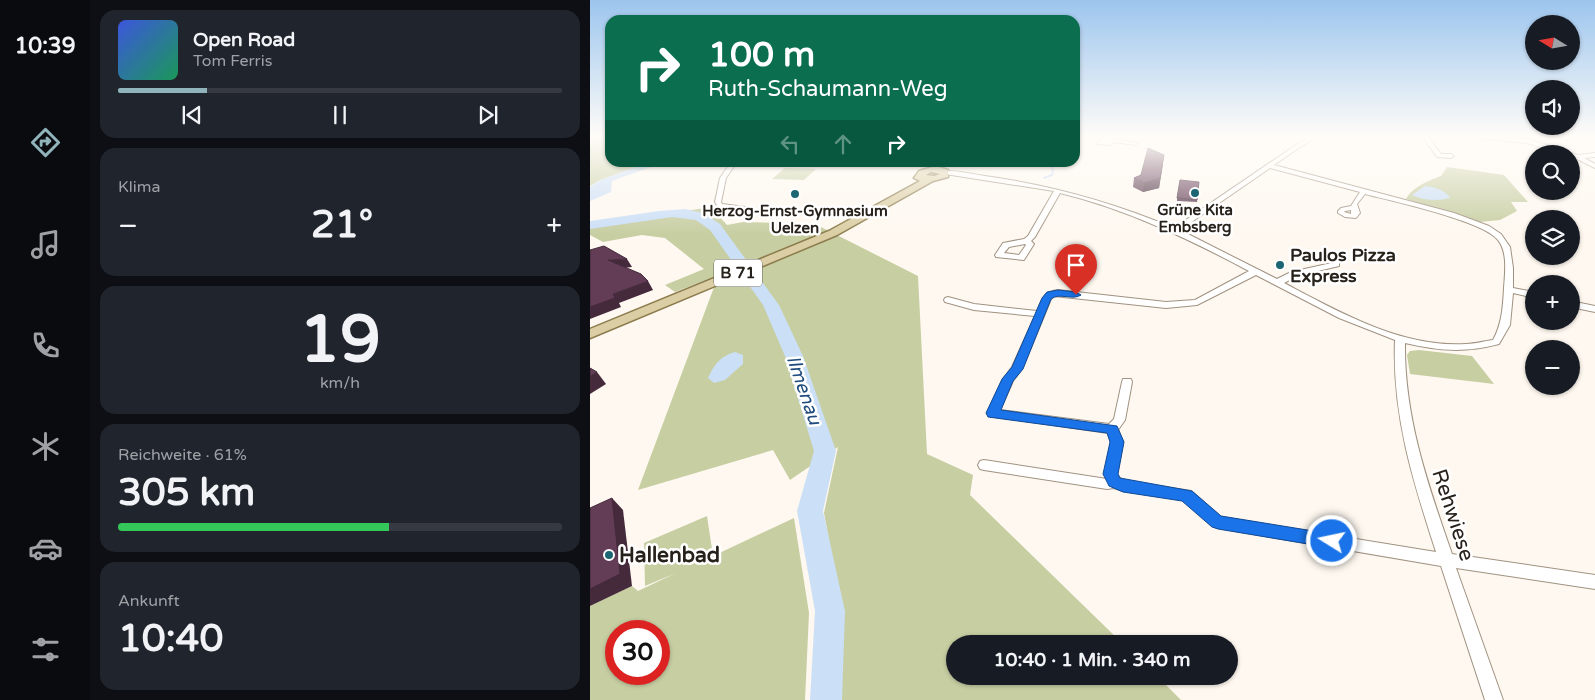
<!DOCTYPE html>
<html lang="de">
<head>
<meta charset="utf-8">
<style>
  body { margin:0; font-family:"Varela Round",sans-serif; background:#20242c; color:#f1f3f6; height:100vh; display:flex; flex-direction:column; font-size:19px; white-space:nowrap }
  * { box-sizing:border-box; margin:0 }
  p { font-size:16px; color:#9ea1a6 }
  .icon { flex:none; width:28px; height:28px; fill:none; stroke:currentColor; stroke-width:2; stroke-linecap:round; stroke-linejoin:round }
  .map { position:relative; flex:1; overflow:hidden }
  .details { display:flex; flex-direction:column; gap:10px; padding:10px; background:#0d0f14; width:500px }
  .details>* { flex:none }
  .banner { position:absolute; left:15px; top:15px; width:475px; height:152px; border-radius:15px; box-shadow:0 1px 4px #0004; background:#0b6e4f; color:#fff; overflow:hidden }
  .needle { width:32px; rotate:281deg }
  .tools { position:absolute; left:935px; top:15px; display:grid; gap:10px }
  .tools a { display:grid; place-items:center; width:55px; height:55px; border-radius:50%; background:#171b24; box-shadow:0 1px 4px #0004; font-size:25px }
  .speed { position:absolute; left:15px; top:620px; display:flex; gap:10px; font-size:25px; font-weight:700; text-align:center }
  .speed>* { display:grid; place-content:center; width:65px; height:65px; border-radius:50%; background:#171b24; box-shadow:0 1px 4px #0004; line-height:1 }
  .speed .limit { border:8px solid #d22; background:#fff; color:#111 }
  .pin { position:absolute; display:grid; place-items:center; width:42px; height:42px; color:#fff; margin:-51px -21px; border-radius:50% 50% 50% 0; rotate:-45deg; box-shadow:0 0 5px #0007 }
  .pin .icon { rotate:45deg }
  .me { position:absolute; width:55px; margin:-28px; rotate:280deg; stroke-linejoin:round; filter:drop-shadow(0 0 4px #0008) }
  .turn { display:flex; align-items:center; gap:18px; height:105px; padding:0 20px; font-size:22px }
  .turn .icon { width:65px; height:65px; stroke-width:2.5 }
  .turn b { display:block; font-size:35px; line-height:42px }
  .lanes { display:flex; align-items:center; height:48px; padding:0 20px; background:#0003; justify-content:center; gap:25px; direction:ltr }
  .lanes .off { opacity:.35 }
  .big { font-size:38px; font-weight:700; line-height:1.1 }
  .details .tile { flex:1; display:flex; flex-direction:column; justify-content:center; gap:8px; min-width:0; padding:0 18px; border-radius:15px; background:#20242c }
  .details .dial { align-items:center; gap:0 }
  .dial b { font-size:65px; line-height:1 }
  .song { display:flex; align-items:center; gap:15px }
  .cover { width:60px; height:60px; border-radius:8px; background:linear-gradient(135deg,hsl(230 70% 55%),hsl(150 70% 35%)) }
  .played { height:5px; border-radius:2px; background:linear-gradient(90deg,#91b3bb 20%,#363941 20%) }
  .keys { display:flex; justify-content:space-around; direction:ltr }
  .heat { display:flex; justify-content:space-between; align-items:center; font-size:28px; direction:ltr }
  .charge { height:8px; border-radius:4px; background:linear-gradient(90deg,#34c759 61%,#363941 0) }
  .trip { position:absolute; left:356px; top:635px; width:292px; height:50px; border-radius:25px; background:#171b24; box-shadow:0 1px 4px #0004; font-weight:700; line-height:50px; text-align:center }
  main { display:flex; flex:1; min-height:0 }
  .menu { display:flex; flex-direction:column; width:90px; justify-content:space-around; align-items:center; background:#090b0e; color:#9ea1a6 }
  .menu .icon { width:35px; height:35px }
  .menu .active { color:#91b3bb }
  .menu b { font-size:22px; color:#f1f3f6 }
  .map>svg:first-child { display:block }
  .green { fill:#c7cea2; fill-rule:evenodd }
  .water { fill:#cbdff7 }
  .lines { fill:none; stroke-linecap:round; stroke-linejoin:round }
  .stream { stroke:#cbdff7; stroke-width:2 }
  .river { fill:#cbdff7; fill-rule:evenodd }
  .minor-casing { stroke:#a09281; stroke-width:2 }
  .primary-casing { stroke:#8c7c4d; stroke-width:3 }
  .minor { fill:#fff; fill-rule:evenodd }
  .primary { fill:#dbcea4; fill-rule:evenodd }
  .wall { fill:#553449 }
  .shaded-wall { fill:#452a3c }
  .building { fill:#633c55; stroke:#452a3c }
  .route { fill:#1a73e8; stroke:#114b97 }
  .poi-dot { fill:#1c6573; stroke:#fff; stroke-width:2 }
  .labels { text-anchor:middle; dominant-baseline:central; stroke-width:5; stroke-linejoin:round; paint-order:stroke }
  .far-poi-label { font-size:15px; font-weight:bold; fill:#26211a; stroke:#fff }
  .shield { fill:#fff; stroke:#67645f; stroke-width:1 }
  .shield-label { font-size:16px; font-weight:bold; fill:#26211a }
  .poi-label { font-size:18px; font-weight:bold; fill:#26211a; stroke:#fff; text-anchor:start }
  .water-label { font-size:19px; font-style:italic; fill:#204c7d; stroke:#fff }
  .near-street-label { font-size:21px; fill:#26211a; stroke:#fff }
  .near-poi-label { font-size:21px; font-weight:bold; fill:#26211a; stroke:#fff; text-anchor:start }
</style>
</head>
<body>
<main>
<nav class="menu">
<b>10:39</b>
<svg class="icon active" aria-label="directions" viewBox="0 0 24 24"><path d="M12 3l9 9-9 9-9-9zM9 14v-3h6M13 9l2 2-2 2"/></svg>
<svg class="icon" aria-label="music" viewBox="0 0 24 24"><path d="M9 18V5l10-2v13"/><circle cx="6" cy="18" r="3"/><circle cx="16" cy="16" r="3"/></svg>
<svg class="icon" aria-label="phone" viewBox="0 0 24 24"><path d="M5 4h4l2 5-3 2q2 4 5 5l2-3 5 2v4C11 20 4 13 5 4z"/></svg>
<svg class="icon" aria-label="climate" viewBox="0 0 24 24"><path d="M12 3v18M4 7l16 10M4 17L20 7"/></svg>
<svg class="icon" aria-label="car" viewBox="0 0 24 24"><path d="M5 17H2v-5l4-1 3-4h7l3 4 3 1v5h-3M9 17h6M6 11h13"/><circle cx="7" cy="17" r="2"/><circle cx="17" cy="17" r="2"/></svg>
<svg class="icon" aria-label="filters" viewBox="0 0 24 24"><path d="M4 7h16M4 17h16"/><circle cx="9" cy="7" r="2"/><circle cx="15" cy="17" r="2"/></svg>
</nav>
<section class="details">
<div class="tile">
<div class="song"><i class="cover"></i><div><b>Open Road</b><p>Tom Ferris</p></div></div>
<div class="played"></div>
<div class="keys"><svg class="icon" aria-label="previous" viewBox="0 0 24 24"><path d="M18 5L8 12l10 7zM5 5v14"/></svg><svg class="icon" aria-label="pause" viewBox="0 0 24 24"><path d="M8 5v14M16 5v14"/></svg><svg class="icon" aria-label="next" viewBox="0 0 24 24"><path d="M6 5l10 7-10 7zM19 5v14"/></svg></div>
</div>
<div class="tile"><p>Klima</p>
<div class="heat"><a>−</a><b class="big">21°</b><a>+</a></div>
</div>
<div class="tile dial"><b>19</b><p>km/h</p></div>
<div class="tile"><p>Reichweite · 61%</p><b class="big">305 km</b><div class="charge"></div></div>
<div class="tile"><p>Ankunft</p><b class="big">10:40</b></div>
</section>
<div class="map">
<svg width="1005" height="700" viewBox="0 0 1005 700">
  <rect width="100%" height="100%" fill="#fef8f0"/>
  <g class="green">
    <path d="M0 137H20V162L53 163 49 166 10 180 0 186Z"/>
    <path d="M857 167 914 175 938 202H921L927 211 910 220 890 222 816 199C822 187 840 180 851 176Z"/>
    <path d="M195 168 226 169 214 180 182 179Z"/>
    <path d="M121 207 137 225 153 222 225 224 328 276 337 454 383 475 380 495 533 644H365V676H567L591 700H251L252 611 234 513 248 447 200 480 183 450 48 490 126 282 119 279 85 292 75 285 114 269 75 238 52 235 13 242 0 235V225L20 223Z"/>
    <path d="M829 350 882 356 904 384 820 374 817 355 820 351Z"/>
    <path d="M117 516 123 556 204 518 219 613 215 700H0V606L42 586 48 591 86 573 55 586 54 543ZM69 631V674H26V631Z"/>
  </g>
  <g class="water">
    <path d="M53 163H66L61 167 22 181 21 192 0 201V187L10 180 49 166Z"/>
    <path d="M835 186C844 187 856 190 860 198 847 201 835 201 822 195Z"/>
    <path d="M145 352 153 355V364L135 380 124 383 118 378C124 365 130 356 145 352Z"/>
  </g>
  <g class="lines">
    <g class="stream">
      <path d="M485 148 487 154 485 155"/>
      <path d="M454 178 462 175 463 170 461 166 466 162"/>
    </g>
    <path class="river" d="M95 209 113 213 130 224 189 305 213 356 246 451 233 511 255 611 252 700H220L225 611 207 511 224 451 195 356 173 305 120 230 106 220 82 217 0 229V221L69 211Z"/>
    <g class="minor-casing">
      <g id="minor">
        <path d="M514 136H520L518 138 548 143 545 145 523 142 521 145 508 144V142Z"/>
        <path d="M722 136H729L710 147 684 165 864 213 899 226 911 234 920 247 923 268V288L944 292V298L923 293 920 325 909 344C874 353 850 351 815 343 814 417 838 485 862 554L1005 575V589L866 568 913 700H895L851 566 628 528 623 526 593 500 533 491 524 488 517 489 394 470 390 469 388 465 390 461 394 460 517 479 515 474 521 442 518 433 399 416 397 413 413 379 422 367 445 316 384 310 355 302 354 300 355 298 358 297 384 304 447 311C453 298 453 292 468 290L576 302 605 300 659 271C599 239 536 209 470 193L445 237 441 241 444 244 434 260 406 257 405 255 413 243 434 239 438 236 464 191 355 174 352 172 353 171C366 170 381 174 395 176 461 185 522 202 584 228L706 145ZM680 168 770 192 761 206 751 208 748 211V213L755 217 766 218 770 213 767 204 775 194C802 201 894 221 908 240 918 252 915 274 914 288 913 306 912 324 903 340 894 341 885 344 876 344 812 348 749 312 694 283L707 276 749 266V262H746L701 272 687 279 590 230ZM761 210V214L754 212 755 211ZM435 244 436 245 429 255 414 253 419 247ZM666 275 749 318 805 340C802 415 823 481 846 552L631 517 601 491 535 481 530 478 527 474 533 442 528 430 535 420 542 382 541 379H533L532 382 524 419 519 424 410 410 423 381 432 369 461 299 464 296 576 308 607 305Z"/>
        <path d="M832 136H837L851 154H861L864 156 861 158 847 157Z"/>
        <path d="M868 136H899L938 139 988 155 1005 153V157L994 158 1005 164V168L981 156V154H972L937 143Z"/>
        <path d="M141 162H147L136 178 131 202 132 204 155 207 159 211 152 216 138 217 131 212 125 202 130 178ZM136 209 151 210 140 213Z"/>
        <path d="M981 301 1005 306V312L981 307Z"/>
      </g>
    </g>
    <g class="primary-casing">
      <path id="primary" d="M346 166 358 170V177L343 181 247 235 0 338V329L239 231 330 181 324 178 329 171ZM341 172 350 174 344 176 336 175Z"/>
    </g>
    <use href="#minor" class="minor"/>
    <use href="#primary" class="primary"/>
  </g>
  <g class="wall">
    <path d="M359 162H374L369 167 359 166Z"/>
    <path d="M573 164 569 188 553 192 543 187 544 178 551 175Z"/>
    <path d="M609 182 607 202 587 201V198Z"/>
  </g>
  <g class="shaded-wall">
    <path d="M574 155 569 188 553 192 554 183Z"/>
    <path d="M369 162H374L369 167Z"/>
    <path d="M37 259 42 267 24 269 18 260Z"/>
    <path d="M58 281 63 290 29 303 31 307 0 319V307L23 294Z"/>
    <path d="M7 372 16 384 0 394V376Z"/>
    <path d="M22 498 33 510 42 586 0 606V589Z"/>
  </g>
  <g class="building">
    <path d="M558 148 574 155 570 178 554 183 544 178 551 175Z"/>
    <path d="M590 180 609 182 607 200 587 198Z"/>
    <path d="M14 246 37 259 18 260 51 274 58 281 23 294 25 298 0 307V250Z"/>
    <path d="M0 368 7 372 0 376Z"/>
    <path d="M22 498 30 574 0 589V508Z"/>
  </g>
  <linearGradient id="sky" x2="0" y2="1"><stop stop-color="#9cc5ee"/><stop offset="0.58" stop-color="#fffcf8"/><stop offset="1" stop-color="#fffcf8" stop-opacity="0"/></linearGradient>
  <rect width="1005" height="235" fill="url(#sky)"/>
  <path class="route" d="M468 290 486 292 491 295C482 301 470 292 461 299L433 369 423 381 411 410 527 426 534 442 528 474 530 478 602 491 631 516 742 534 748 536 750 541 748 546 742 548 628 529 622 527 592 501 533 492 519 486 513 474 520 442 517 433 398 417 396 413 412 379 422 367 452 298 457 292Z"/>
  <g class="poi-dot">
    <circle cx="605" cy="193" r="5"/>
    <circle cx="205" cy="194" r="5"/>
    <circle cx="690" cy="265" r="5"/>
    <circle cx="19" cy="555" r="5"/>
  </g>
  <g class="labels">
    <g class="far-poi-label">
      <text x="605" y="210">Grüne Kita<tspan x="605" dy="17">Embsberg</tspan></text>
      <text x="205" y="211">Herzog-Ernst-Gymnasium<tspan x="205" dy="17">Uelzen</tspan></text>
    </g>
    <rect class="shield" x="124" y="259.5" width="48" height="27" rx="4"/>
    <g class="shield-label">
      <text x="148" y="273">B 71</text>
    </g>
    <g class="poi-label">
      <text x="700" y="255">Paulos Pizza<tspan x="700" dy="21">Express</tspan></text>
    </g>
    <g class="water-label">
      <text transform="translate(214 390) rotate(71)">Ilmenau</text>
    </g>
    <g class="near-street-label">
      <text transform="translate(863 515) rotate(72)">Rehwiese</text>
    </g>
    <g class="near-poi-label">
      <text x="29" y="555">Hallenbad</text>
    </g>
  </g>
</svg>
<div class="tools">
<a><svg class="needle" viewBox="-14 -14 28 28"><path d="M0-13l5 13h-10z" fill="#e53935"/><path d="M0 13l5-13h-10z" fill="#9ea1a6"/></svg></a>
<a><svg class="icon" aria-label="sound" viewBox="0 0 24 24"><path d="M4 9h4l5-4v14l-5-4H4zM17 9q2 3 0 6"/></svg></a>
<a><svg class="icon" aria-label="search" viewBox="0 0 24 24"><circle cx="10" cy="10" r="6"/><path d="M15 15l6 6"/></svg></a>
<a><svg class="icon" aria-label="layers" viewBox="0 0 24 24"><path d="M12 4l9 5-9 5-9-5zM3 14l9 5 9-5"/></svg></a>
<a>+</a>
<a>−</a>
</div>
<div class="speed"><div class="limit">30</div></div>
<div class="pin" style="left:486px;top:295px;background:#d93025"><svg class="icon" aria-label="arrive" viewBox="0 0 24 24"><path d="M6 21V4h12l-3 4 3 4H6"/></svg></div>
<svg class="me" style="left:742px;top:541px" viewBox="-20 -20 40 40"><circle r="17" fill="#1a73e8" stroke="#fff" stroke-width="3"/><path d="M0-11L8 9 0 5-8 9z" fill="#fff"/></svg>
<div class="trip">10:40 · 1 Min. · 340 m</div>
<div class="banner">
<div class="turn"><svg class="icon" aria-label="right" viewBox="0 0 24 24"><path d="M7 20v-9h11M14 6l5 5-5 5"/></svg><div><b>100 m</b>Ruth-Schaumann-Weg</div></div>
<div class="lanes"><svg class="icon off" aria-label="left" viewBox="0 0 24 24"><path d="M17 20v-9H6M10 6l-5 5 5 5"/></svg><svg class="icon off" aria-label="ahead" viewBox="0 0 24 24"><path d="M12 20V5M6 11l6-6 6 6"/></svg><svg class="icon" aria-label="right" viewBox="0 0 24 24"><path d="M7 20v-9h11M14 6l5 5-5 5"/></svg></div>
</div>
</div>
</main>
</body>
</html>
